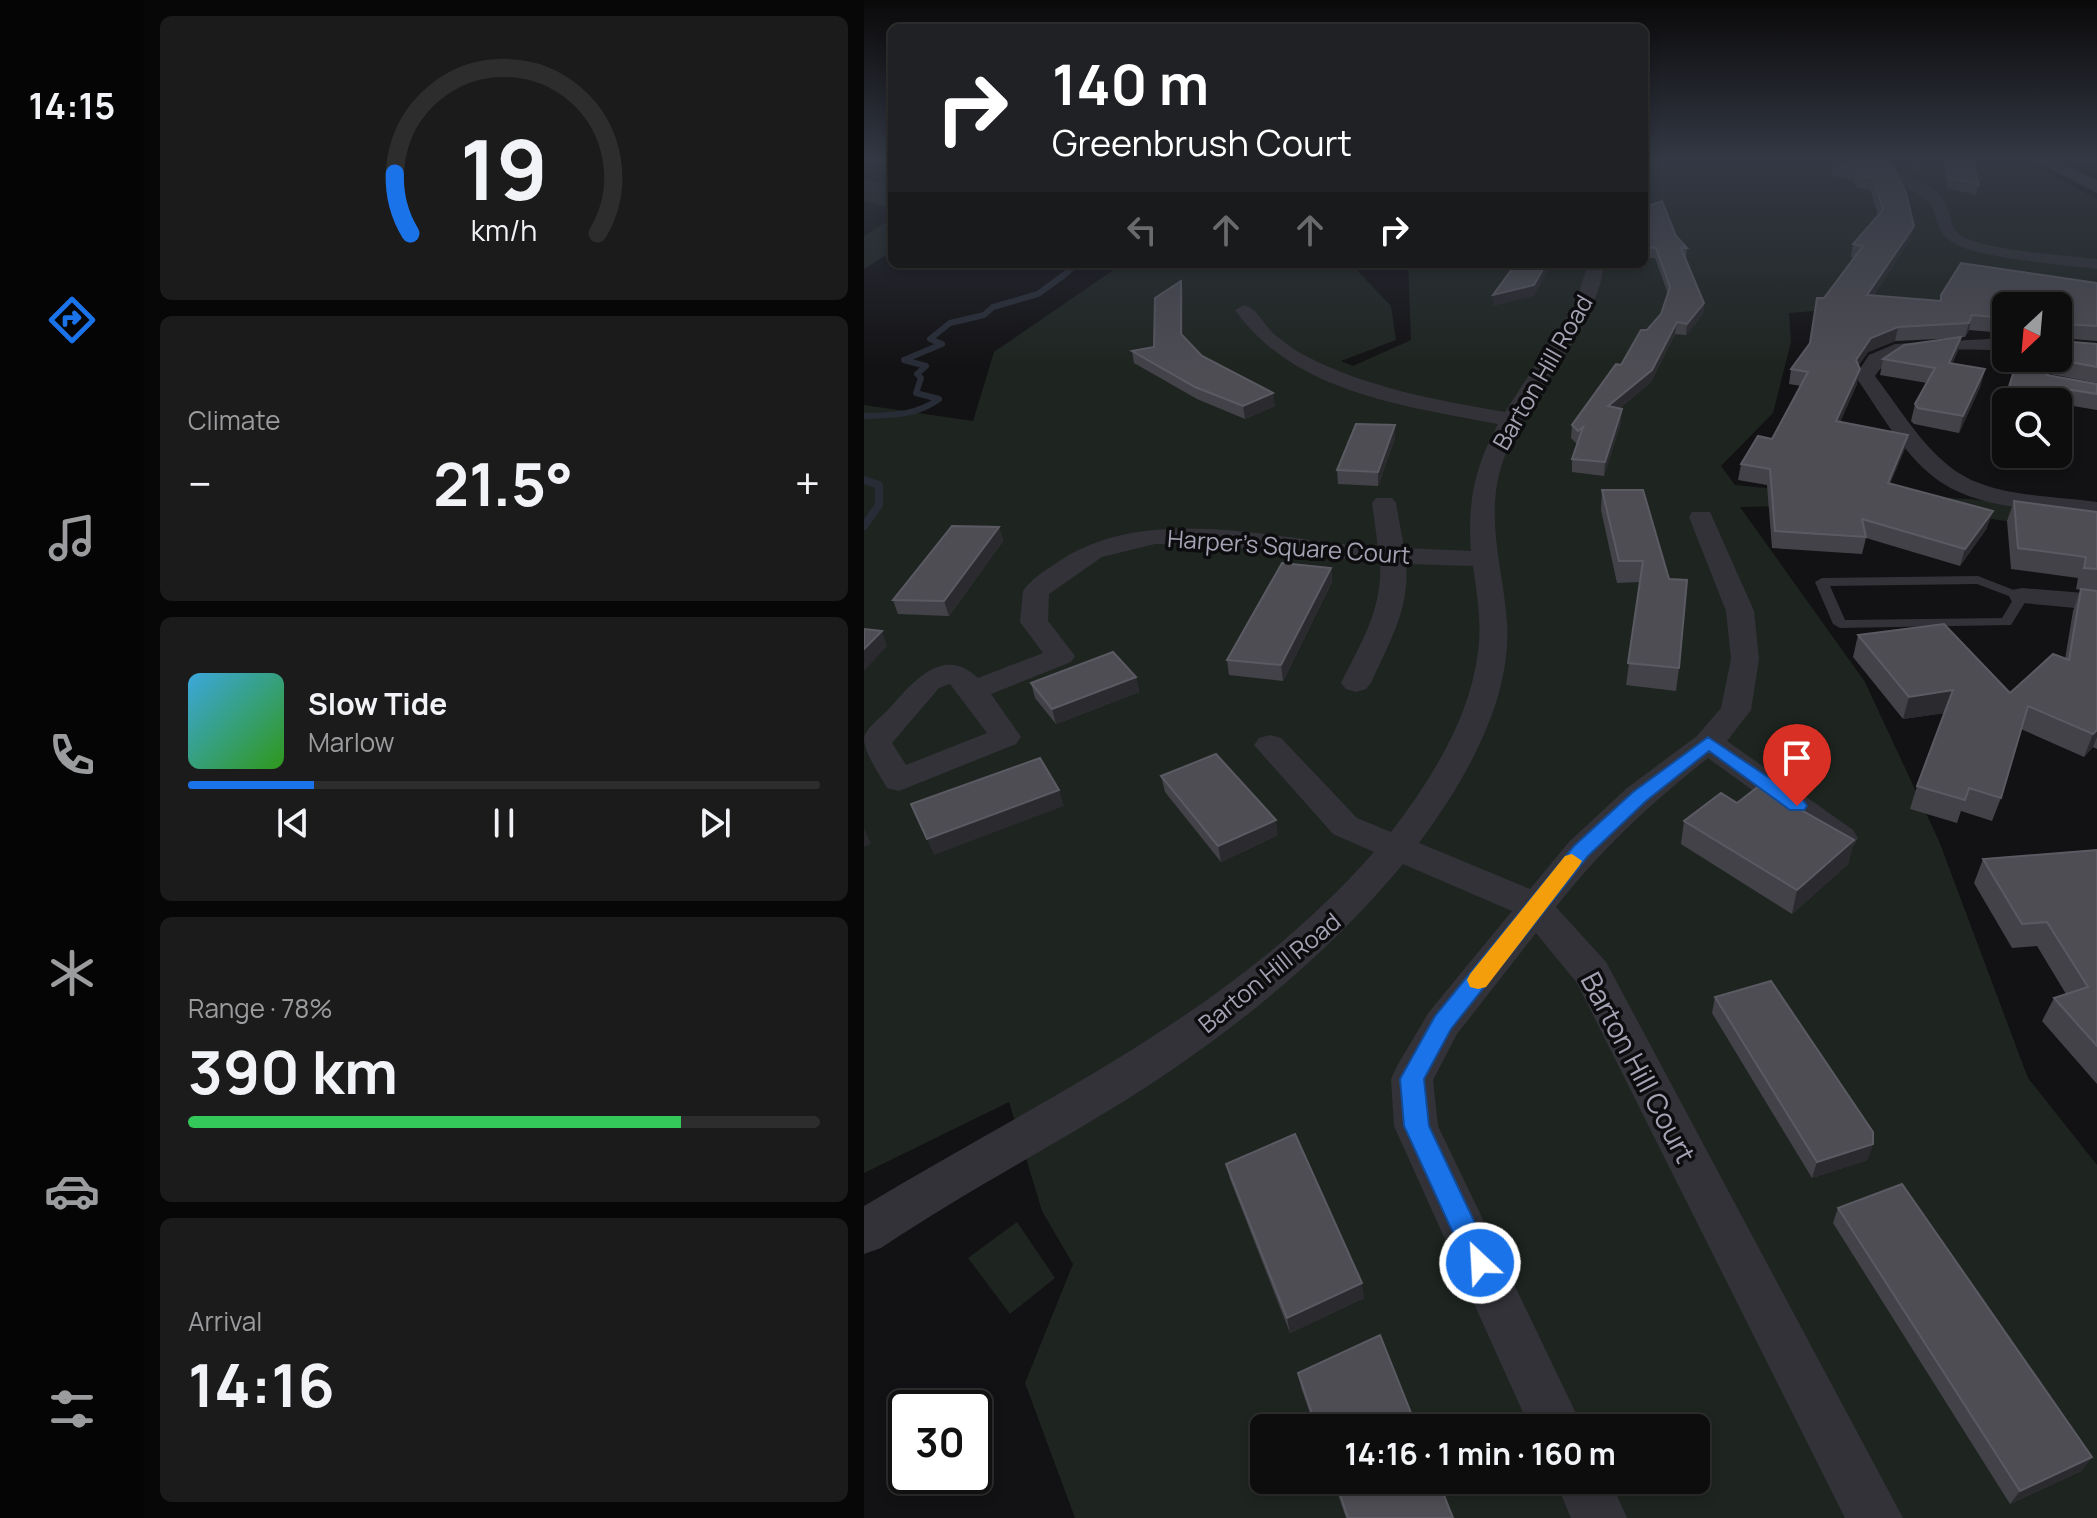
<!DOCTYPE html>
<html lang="en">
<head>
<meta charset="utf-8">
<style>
  body { margin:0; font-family:Manrope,sans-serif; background:#1c1b1c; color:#f1f3f6; height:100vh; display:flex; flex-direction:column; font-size:30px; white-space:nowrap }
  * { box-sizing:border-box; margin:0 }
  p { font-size:26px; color:#9b9c9e }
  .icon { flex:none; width:44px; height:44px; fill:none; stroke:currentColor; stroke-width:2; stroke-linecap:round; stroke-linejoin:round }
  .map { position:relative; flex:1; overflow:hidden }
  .side { display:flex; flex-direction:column; gap:16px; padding:16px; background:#080708; width:720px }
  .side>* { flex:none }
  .guide { position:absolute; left:24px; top:24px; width:760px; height:244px; border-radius:12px; box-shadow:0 4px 12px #0003,0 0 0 2px #2e2d2e; background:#202124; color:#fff; overflow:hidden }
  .needle { width:52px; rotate:206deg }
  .buttons { position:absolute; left:1128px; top:292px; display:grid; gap:16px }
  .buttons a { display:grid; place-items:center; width:80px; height:80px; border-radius:12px; background:#0e0d0e; box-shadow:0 4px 12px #0003,0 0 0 2px #2e2d2e; font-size:40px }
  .speed { position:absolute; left:24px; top:1390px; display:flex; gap:16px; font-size:40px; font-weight:700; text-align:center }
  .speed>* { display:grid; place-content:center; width:104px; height:104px; border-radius:50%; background:#0e0d0e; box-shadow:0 4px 12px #0003,0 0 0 2px #2e2d2e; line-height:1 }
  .speed .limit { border:4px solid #111; border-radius:12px; background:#fff; color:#111 }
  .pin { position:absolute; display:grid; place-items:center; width:68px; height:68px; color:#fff; margin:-82px -34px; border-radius:50% 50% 50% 0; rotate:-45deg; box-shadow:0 0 8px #0007 }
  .pin .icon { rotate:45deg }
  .me { position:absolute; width:88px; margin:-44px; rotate:335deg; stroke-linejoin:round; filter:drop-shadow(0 0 6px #0008) }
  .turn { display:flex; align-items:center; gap:28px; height:168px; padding:0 32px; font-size:36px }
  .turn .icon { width:104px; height:104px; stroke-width:2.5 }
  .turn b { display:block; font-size:56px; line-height:68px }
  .lanes { display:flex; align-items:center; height:76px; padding:0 32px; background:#0003; justify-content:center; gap:40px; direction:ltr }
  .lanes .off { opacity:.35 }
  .big { font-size:60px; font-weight:700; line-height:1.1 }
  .side .widget { flex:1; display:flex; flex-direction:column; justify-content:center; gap:12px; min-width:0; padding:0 28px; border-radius:12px; background:#1c1b1c }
  .side .dial { align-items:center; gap:0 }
  .dial svg { height:208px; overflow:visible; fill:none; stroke:#2e2d2e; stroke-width:7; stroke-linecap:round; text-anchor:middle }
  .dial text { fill:#f1f3f6; stroke:none }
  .song { display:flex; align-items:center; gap:24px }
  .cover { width:96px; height:96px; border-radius:12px; background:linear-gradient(135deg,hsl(200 70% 55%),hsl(110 70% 35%)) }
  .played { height:8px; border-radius:4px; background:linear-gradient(90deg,#1a73e8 20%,#2e2d2e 20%) }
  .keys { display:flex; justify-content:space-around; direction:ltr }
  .heat { display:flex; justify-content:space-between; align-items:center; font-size:44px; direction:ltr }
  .charge { height:12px; border-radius:6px; background:linear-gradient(90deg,#34c759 78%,#2e2d2e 0) }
  .trip { position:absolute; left:386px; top:1414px; width:460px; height:80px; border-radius:12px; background:#0e0d0e; box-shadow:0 4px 12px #0003,0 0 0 2px #2e2d2e; font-weight:700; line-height:80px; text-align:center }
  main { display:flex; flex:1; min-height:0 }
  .dock { display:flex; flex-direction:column; width:144px; justify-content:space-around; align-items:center; background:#060506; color:#9b9c9e }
  .dock .icon { width:56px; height:56px }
  .dock .current { color:#1a73e8 }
  .dock b { font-size:36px; color:#f1f3f6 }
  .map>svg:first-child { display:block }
  .green { fill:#1e2520; fill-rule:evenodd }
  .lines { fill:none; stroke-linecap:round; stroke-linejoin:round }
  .stream-far2 { stroke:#282c36; stroke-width:5 }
  .stream-far1 { stroke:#282c36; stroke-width:6 }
  .stream { stroke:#282c36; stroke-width:8 }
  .service { fill:#333238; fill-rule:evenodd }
  .minor { fill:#333238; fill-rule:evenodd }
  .secondary { fill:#414048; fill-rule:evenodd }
  .wall { fill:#434248 }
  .shaded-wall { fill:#2b2a2e }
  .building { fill:#4e4d54; stroke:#5b5a63; stroke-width:2 }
  .route { fill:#1a73e8; stroke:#114b97; stroke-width:2 }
  .slow { fill:#f59e0b }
  .labels { text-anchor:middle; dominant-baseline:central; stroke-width:7; stroke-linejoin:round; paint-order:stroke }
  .street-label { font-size:24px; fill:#a3a3b4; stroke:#0d0c0e }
  .near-street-label { font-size:28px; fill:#a3a3b4; stroke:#0d0c0e }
</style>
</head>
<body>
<main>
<nav class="dock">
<b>14:15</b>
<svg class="icon current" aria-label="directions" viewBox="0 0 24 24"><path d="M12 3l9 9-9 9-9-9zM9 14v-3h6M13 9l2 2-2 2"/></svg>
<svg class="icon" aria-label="music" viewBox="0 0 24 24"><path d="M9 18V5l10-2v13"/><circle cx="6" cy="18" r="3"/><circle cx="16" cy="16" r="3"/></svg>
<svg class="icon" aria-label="phone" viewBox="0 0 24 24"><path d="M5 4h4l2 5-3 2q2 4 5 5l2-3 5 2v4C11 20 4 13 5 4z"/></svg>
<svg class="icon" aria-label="climate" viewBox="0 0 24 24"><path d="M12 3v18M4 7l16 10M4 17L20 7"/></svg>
<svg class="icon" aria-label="car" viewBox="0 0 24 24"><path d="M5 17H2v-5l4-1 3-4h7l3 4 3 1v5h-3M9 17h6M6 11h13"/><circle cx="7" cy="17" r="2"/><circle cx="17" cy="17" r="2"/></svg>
<svg class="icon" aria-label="filters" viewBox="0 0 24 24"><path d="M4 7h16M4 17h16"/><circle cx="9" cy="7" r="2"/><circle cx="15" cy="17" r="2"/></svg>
</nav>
<section class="side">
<div class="widget dial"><svg viewBox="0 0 100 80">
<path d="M14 69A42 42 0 1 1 86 69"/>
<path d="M14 69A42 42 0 0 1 8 46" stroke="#1a73e8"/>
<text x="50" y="56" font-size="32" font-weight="700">19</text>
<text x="50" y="72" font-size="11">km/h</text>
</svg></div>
<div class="widget"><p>Climate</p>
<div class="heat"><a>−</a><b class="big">21.5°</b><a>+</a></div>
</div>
<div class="widget">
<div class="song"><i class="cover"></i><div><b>Slow Tide</b><p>Marlow</p></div></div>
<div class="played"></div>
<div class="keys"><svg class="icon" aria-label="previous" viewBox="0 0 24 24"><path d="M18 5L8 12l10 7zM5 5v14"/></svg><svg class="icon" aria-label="pause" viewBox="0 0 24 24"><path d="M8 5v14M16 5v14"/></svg><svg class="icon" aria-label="next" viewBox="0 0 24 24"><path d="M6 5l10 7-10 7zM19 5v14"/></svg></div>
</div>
<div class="widget"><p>Range · 78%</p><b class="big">390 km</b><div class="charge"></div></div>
<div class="widget"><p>Arrival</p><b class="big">14:16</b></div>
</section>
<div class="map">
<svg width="1233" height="1518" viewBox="0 0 1233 1518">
  <rect width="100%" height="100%" fill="#121113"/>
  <g class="green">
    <path d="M780 158H1152L1233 199V317L1194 306 988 308 925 313 927 342 909 413 857 466 871 485 940 492 1107 499 1233 517V534L1093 514 933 506 876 507 1001 682 1075 841 1164 1078 1233 1165V1518H211L161 1383 209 1264 178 1211 145 1102 0 1173V405L109 421 130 352 258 264H487L527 306 532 340 477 361 489 366 547 340 544 264H780ZM400 1428H832V1480H400Z"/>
    <path d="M0 180 28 185V251L0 269V236L26 220 22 207 0 201Z"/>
    <path d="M153 1222 191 1278 146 1314 104 1258Z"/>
  </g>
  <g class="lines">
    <path class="stream-far2" d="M201 274 214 264"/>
    <path class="stream-far1" d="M0 416C27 415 52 416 75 399L52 393 57 378 53 374 62 366 40 360 78 344 66 339 86 323 120 315 129 307 174 294 204 272"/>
    <path class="stream" d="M0 480 15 485V505L0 526"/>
    <g class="service">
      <path d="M1010 158H1016L1024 170 1037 175 1050 168 1043 158H1049L1057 169 1037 180 1020 172Z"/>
      <path d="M1114 576 1165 596 1147 625 976 628 969 624 951 582 958 578ZM1113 584 1150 598 1138 618 981 620 966 586Z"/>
    </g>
    <g class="minor">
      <path d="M1037 174C1054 179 1074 188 1082 204 1088 216 1085 228 1098 236 1125 251 1200 255 1233 259V269C1203 265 1105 258 1085 240 1071 228 1073 216 1066 202L1032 181V175Z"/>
      <path d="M724 264H740C733 332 661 395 639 461 620 516 639 567 643 622 648 702 600 782 555 843L666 889 705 842 763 788 833 736 857 708 867 659 862 611 825 517 828 512H846L890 611 895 659 887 710 863 741 989 830 994 838 989 846 977 850 965 846 844 758C786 804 738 848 692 907L742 962 1039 1518H981L713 983 672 933 593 1034 569 1080 574 1126 719 1428H666L530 1126 527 1079 533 1066 565 1012 648 911 539 864C460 959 366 1034 262 1100 181 1150 96 1195 17 1248L0 1254V1206C181 1097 367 1014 510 852L469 834 390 745 395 738 406 735 417 738 493 818 527 832C567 780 606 718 614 652 618 623 613 594 609 566L542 564C546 609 525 643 507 683L502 689 492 692 482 689 477 683C497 643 519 608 516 562L344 545 291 544 238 557 185 594 184 621 211 656 207 662 127 694 157 737 152 744 35 791 23 788C16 775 0 753 0 738 2 728 17 717 24 710 48 683 79 644 114 678L179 653 156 622 159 591C166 580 180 571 191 564 282 500 411 541 514 547L508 503 512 498H528L532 503 540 548 607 551C603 503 611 466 634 424 540 406 430 393 371 310L380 305C393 308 400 325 410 334 419 341 430 350 440 355 503 388 572 400 641 412L711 304ZM86 684 123 733 42 765 28 743 75 688Z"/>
      <path d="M1142 338V350C1105 351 1032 342 1011 376 1034 406 1055 442 1085 466 1124 498 1186 495 1233 502V516C1182 509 1114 511 1071 478 1038 453 1015 410 991 376L1005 355 1031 344Z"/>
      <path d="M1158 588 1233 594V610L1148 602 1145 596 1148 590Z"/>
      <path d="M691 1480H746L763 1518H707Z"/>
    </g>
    <path class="secondary" d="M1165 158H1188L1233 180V193Z"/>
  </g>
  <g class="wall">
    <path d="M965 158H1016L1047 238 1010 295 1075 301 1077 295 1233 283V341L1196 338V341L1233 344V383L1186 374 1185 375 1233 384V410L1197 404 1194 412V402H1142V409L1139 408 1154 358 1194 306H1142V333L1105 330 1101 337H1097L1093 353 1088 364 1117 385 1095 433 1050 424 1047 421 1051 404 1063 383 1016 375 1019 359 1096 338 1031 341 1004 352 994 366 993 384 976 422 1044 435 1040 451 1026 483 1123 528 1096 566 1002 538 998 554 908 548 903 485 874 480 877 464 908 439 937 386 925 384 927 369 946 344 960 298 990 258 987 257 989 244 1014 215 1006 189 993 188 990 181 969 176Z"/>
    <path d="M1079 158H1108L1115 185 1112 195 1083 188Z"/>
    <path d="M780 201 823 248 822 259 840 303 839 314 822 335 811 334 787 382 756 408 757 422 740 476 708 472V459L713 444 707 438 708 425 797 314 804 294 791 258H780Z"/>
    <path d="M319 292V336L338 356 411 406 381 419 333 399 270 363 268 351 290 347Z"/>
    <path d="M531 438 514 486 474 484 473 470Z"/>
    <path d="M738 490H779L815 668 812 691 762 685 776 582 753 583 737 510Z"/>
    <path d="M1150 501 1233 512V749L1229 747 1220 757 1157 729 1137 798 1128 821 1097 811 1093 823 1046 809 1053 786 1080 713 1039 719 989 657 994 635 1146 693 1201 659 1209 611 1216 590 1212 589 1214 578 1147 569 1143 521Z"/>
    <path d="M135 527 139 541 85 616 34 614 29 600Z"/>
    <path d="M467 568 468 582 419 681 365 675 363 660Z"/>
    <path d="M272 677 275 692 192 724 171 698 167 683Z"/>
    <path d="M297 776 414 835 357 862 301 792Z"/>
    <path d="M820 821 990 840 984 864 928 914 817 844Z"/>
    <path d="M1233 850V1084L1178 1021 1190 998 1202 994 1173 946 1148 948 1110 883 1119 859Z"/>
    <path d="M851 997 1009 1144 1003 1160 948 1178 848 1013Z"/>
    <path d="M362 1164 500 1298 426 1333 366 1179Z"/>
    <path d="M974 1208 1228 1457 1217 1471 1146 1504 969 1223Z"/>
    <path d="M434 1373 553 1428H451L437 1387Z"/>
    <path d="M469 1480H574L589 1518H482Z"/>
  </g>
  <g class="shaded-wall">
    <path d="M1050 226 1047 238 1001 309 1003 295Z"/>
    <path d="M682 264H687V266L670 296 629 306V295Z"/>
    <path d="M317 281 319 292V346L317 334Z"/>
    <path d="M840 303 839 314 822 335 823 324Z"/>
    <path d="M1108 315 1105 330 1101 337 1105 323Z"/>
    <path d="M813 322 811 334 787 382 743 419 744 406Z"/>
    <path d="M1034 327 1031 341 1004 352 988 374 992 360 1007 338Z"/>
    <path d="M1097 337 1093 353 1081 379 1085 363Z"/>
    <path d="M1191 359 1186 374 1173 382 1178 367Z"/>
    <path d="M996 369 993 384 969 437 972 421Z"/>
    <path d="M1121 369 1117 385 1095 433 1099 416Z"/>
    <path d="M409 393 411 406 381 419 379 406Z"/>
    <path d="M758 409 757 422 740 476 741 462Z"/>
    <path d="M531 425V438L514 486V472Z"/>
    <path d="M1044 435 1040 451 1020 499 1024 483Z"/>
    <path d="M1129 511 1123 528 1096 566 1101 549Z"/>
    <path d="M135 527 139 541 85 616 80 601Z"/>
    <path d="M467 568 468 582 419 681 417 665Z"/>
    <path d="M18 631 23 646 0 671V649Z"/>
    <path d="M272 677 275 692 192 724 188 709Z"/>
    <path d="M1089 690 1082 713 1039 719 1045 697Z"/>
    <path d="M1233 730V737L1229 747 1220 757 1229 734Z"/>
    <path d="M195 790 200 806 70 855 63 839Z"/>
    <path d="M412 820 414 835 357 862 354 846Z"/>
    <path d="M0 828 7 844 0 847Z"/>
    <path d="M990 840 984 864 928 914 933 890Z"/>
    <path d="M1009 1144 1003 1160 948 1178 953 1162Z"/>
    <path d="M498 1283 500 1298 426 1333 423 1318Z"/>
    <path d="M1228 1457 1217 1471 1146 1504 1156 1491Z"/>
  </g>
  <g class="building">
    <path d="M969 158H1016L1020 162 1029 167 1042 193 1050 226 1003 295 1077 301V295L1097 263 1233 283V326L1199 324 1195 327 1196 341 1233 344V367L1191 359 1178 367 1183 375 1233 384V394L1201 389 1200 396 1191 395 1189 401 1143 393 1154 358H1194V306H1142V318L1108 315 1105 323 1034 327 1007 338 992 360 996 369 972 421 1044 435 1024 483 1129 511 1101 549 998 519 1002 537 911 531 906 469 877 464 894 436 908 439 944 372 927 369 946 343 953 298H960L999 246 989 244 1019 210 1009 177H995L992 169 971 165Z"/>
    <path d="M1082 158H1108L1115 185 1086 178Z"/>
    <path d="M780 201 784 206 798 201 812 236 823 248H817L840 303 823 324 813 322 788 370 744 406 758 409 741 462 708 459 719 427 714 431 708 425 752 364 757 365 777 330H783L797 314 806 287 792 248 780 247Z"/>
    <path d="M650 264H682L670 285 629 295 648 269Z"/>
    <path d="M317 281V334L338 356 409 393 379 406 331 387 268 351 290 347 291 298Z"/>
    <path d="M1097 337 1085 363 1121 369 1099 416 1054 408 1051 404 1071 368 1019 359 1040 345Z"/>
    <path d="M492 424 531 425 514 472 473 470Z"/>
    <path d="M738 490H779L805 579 823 580 815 668 764 663 779 561H755Z"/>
    <path d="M1150 501 1233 512V569L1220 568 1222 557 1154 548Z"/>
    <path d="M88 526 135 527 80 601 29 600Z"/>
    <path d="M418 563 467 568 417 665 363 660Z"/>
    <path d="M1217 589 1233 591V730L1229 734 1164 706 1137 798 1105 788 1101 800 1053 786 1089 690 1045 697 994 635 1080 624 1146 693 1189 654 1205 660Z"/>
    <path d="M0 629 18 631 0 649Z"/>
    <path d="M249 652 272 677 188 709 167 683Z"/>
    <path d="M352 754 412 820 354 846 297 776Z"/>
    <path d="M176 758 195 790 63 839 47 804Z"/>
    <path d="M895 786 990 840 933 890 820 821 857 793 873 803Z"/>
    <path d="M1233 850V1046L1190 998 1224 987 1183 922 1158 924 1119 859Z"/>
    <path d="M907 981 1009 1132V1144L953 1162 851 997Z"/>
    <path d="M431 1134 498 1283 423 1318 362 1164Z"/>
    <path d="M1038 1184 1228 1457 1156 1491 974 1208Z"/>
    <path d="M516 1335 553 1428H453L434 1373Z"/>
    <path d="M471 1480H574L589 1518H484Z"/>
  </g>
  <linearGradient id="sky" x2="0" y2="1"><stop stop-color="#0a090a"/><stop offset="0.43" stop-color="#333844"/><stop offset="1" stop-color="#333844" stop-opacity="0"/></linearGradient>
  <rect width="1233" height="370" fill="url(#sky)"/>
  <path class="route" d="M844 737 940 801 943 806 940 810H926L845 751 782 801 724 856 587 1029 560 1079 565 1126 630 1263 626 1272 616 1276 607 1272 540 1126 536 1079 571 1016 710 846 769 792Z"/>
  <path class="slow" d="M708 854 718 861 715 866 622 987 614 989 606 987 603 980 606 974 701 856Z"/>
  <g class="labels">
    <g class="street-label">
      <text transform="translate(678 372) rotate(-60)">Barton Hill Road</text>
      <text transform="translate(425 546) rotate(4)">Harper's Square Court</text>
      <text transform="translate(405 972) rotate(-39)">Barton Hill Road</text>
    </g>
    <g class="near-street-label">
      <text transform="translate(775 1067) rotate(62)">Barton Hill Court</text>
    </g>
  </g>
</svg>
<div class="buttons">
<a><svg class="needle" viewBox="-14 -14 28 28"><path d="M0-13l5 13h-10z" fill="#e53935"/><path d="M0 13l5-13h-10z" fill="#9b9c9e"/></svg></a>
<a><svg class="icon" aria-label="search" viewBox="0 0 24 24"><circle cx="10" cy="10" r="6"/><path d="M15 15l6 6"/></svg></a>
</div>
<div class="speed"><div class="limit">30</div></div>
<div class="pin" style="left:933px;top:806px;background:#d93025"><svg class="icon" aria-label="arrive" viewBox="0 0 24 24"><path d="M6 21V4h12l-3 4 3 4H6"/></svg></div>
<svg class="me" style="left:616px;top:1263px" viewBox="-20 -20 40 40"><circle r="17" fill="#1a73e8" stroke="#fff" stroke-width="3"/><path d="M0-11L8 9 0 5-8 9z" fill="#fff"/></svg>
<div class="trip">14:16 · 1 min · 160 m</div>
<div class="guide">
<div class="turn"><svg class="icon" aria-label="right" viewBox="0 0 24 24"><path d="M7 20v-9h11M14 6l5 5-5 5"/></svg><div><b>140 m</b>Greenbrush Court</div></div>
<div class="lanes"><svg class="icon off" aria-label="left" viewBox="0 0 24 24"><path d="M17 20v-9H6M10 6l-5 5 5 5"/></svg><svg class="icon off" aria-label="ahead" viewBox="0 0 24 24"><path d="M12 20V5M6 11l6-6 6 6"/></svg><svg class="icon off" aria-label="ahead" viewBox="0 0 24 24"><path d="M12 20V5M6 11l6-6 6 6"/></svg><svg class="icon" aria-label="right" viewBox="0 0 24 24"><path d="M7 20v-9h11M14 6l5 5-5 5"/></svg></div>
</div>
</div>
</main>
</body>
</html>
